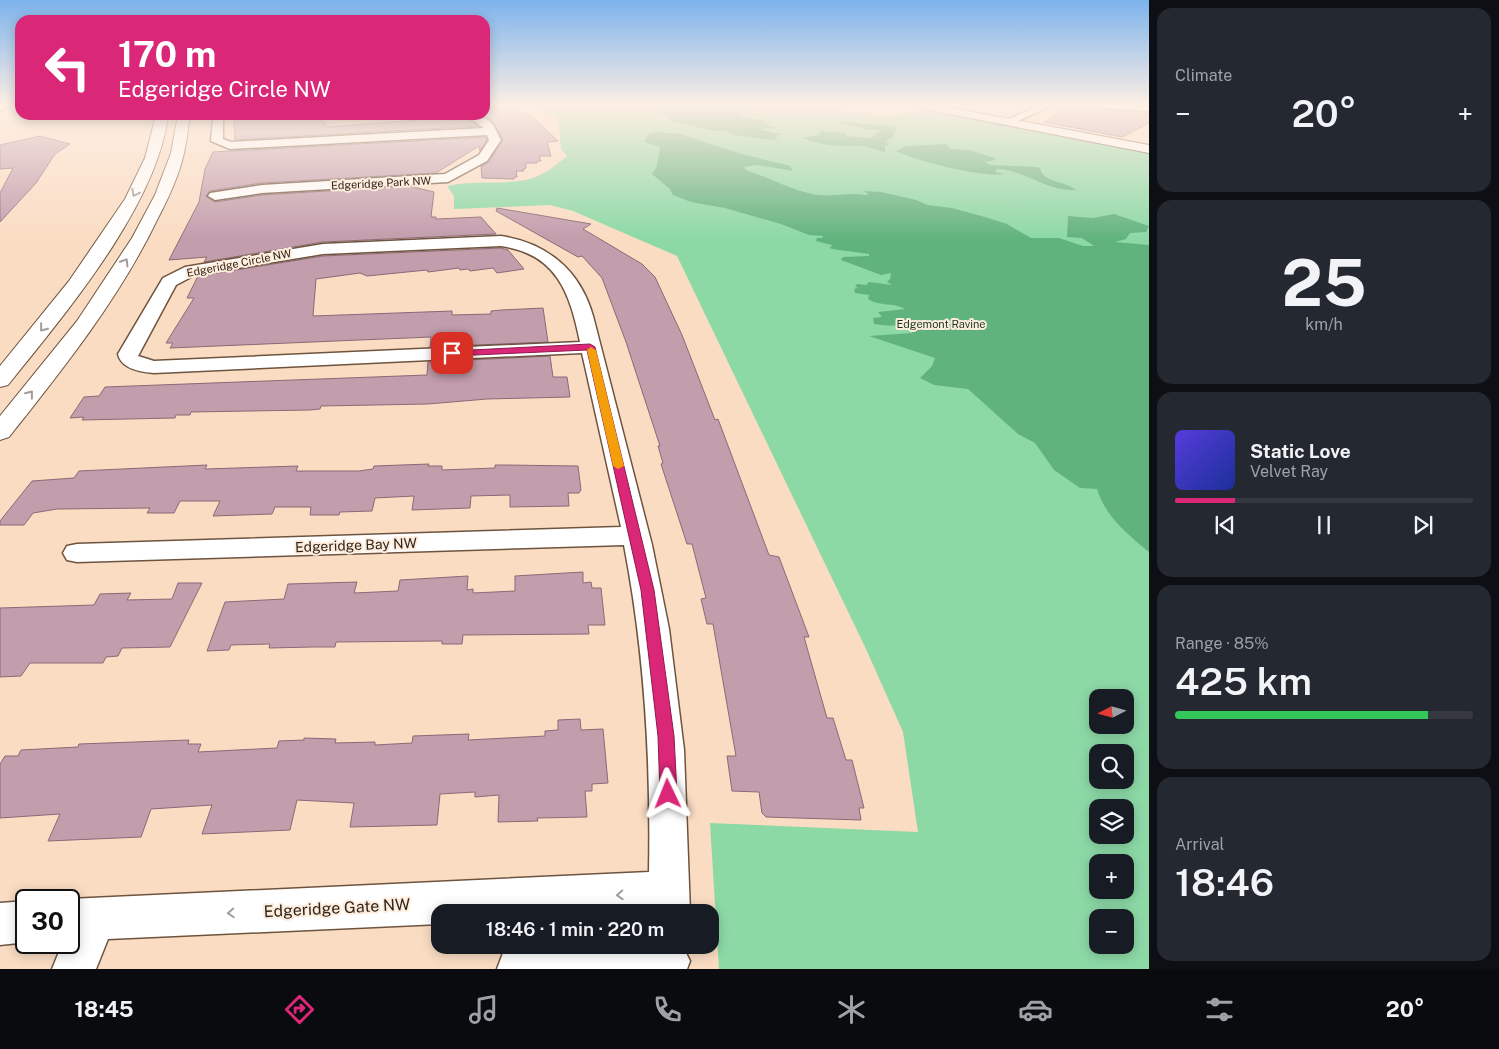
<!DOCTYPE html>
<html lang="en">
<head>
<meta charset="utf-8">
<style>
  body { margin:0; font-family:"Public Sans",sans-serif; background:#242831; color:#f1f3f6; height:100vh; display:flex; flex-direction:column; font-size:19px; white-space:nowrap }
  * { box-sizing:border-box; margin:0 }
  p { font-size:16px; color:#9ea1a6 }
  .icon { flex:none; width:28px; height:28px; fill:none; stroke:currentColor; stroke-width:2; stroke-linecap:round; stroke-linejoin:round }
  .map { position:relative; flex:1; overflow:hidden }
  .side { display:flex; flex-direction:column; gap:8px; padding:8px; background:#0d0f14; width:350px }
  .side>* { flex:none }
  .hud { position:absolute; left:15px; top:15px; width:475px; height:105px; border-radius:15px; box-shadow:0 2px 12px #0003; background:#db2777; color:#fff; overflow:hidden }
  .needle { width:32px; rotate:264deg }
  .controls { position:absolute; left:1089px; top:689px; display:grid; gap:10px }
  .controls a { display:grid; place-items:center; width:45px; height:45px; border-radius:10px; background:#171b24; box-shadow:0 2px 12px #0003; font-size:25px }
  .speed { position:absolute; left:15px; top:889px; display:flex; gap:10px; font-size:25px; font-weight:700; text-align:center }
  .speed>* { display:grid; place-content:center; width:65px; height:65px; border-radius:50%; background:#171b24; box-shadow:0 2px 12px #0003; line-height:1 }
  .speed .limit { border:2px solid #111; border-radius:8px; background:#fff; color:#111 }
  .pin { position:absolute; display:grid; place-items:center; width:42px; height:42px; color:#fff; margin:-21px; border-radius:10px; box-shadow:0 2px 8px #0006 }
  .me { position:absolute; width:55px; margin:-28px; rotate:358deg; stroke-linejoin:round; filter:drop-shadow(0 0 4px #0008) }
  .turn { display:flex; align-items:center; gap:18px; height:105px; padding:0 20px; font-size:22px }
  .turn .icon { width:65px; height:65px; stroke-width:2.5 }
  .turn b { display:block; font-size:35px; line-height:42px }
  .big { font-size:38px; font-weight:600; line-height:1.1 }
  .side .widget { flex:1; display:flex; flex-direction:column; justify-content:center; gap:8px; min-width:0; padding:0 18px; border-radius:15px; background:#242831 }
  .side .dial { align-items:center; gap:0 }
  .dial b { font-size:65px; line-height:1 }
  .song { display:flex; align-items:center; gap:15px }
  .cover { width:60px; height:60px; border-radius:8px; background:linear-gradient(135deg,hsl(250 70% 55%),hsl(230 70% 35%)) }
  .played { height:5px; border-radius:2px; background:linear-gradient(90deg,#db2777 20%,#363941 20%) }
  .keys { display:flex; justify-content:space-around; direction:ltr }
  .heat { display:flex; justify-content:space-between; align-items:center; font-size:28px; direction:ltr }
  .charge { height:8px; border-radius:4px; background:linear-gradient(90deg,#34c759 85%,#363941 0) }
  .trip { position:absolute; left:431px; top:904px; width:288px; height:50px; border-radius:15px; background:#171b24; box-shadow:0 2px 12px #0003; font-weight:600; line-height:50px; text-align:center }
  .menu { display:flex; height:80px; justify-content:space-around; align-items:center; background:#090b0e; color:#9ea1a6 }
  .menu .icon { width:35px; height:35px }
  .menu .on { color:#db2777 }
  .menu b { font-size:22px; color:#f1f3f6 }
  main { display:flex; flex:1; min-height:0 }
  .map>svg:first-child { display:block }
  .green { fill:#8cd9a6; fill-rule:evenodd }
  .forest { fill:#61b37e }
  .building { fill:#c29dac; stroke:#8b6976 }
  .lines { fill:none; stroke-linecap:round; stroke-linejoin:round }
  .minor-casing { stroke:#6e543f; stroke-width:3 }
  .tertiary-casing { stroke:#6e543f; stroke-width:2 }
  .secondary-casing { stroke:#6e543f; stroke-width:2 }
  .minor { fill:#fff; fill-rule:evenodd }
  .tertiary { fill:#fff; fill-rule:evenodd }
  .secondary { fill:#fff; fill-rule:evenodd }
  .oneway { stroke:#a29d98 }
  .route { fill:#db2777; stroke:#8e194d }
  .slow { fill:#f59e0b }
  .labels { text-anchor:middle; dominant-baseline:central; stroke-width:4; stroke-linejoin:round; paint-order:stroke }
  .far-street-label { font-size:11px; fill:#30251b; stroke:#feecdd }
  .far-park-label { font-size:11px; fill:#163923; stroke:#feecdd }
  .street-label { font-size:14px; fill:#30251b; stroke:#feecdd }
  .near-street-label { font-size:16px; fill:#30251b; stroke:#feecdd }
</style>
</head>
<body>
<main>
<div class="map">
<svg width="1149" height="969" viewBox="0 0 1149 969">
  <rect width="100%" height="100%" fill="#fadcc3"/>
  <path class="green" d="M521 104H820L846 111 889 117 924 109 1149 152V969H719L710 823 918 832 903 732 866 649 677 256 573 211 550 205 454 209V196L447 186C474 180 500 185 526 180 541 177 555 166 567 156L561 149 558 118ZM1098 698H1125V725H1098ZM1098 752H1125V780H1098ZM1098 808H1125V835H1098ZM1098 862H1125V890H1098ZM1098 918H1125V945H1098Z"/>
  <g class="forest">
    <path d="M637 104H752L763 110H739L742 116 765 121 764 123 769 124 768 126 778 128 759 129 783 135H777L776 137 778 139 772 140 735 135 725 131H715L671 121 668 116 659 113 660 111 644 109Z"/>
    <path d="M842 122 894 126 896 129 893 137 886 141 889 145 885 146V152C877 151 870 146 862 146 838 146 826 147 802 138L818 135 821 131 846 133V136L871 138 882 130H870L841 123Z"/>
    <path d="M657 132 680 134 738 153 790 166 793 171 757 165 744 167 746 170C768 177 789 189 812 194 830 198 848 192 866 195L869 194 863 191 881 192 916 200 928 205 952 208 985 217 1007 224 1031 238H1059L1083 246H1094L1082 238 1067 237 1068 216 1093 218 1114 214 1149 226 1146 232 1130 233 1126 239 1115 242 1149 245V552C1128 535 1105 516 1097 489L1080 488 1054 470 1035 443 1018 434 968 389 934 385 920 378 932 366 935 358 869 336 912 333V328C900 324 887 327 874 324L873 318 882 317 878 312 905 309C893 302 880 307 868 299L869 295 855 293 854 289 858 288 855 286 857 284 866 285 869 282 892 285 887 282 890 279 891 273 881 275 841 260 843 257 869 256V254L832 249 830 248 832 245 816 241 817 238H822L823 236 809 235 781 224 725 208 691 202 673 195 670 189 652 174 657 166 660 147 644 142 649 134Z"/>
    <path d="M946 144 951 149 970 150 995 158V160L985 162 991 165 1036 167 1040 168C1043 183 1063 180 1076 190 1046 192 1024 169 996 169L995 172 1005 174C983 178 917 161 896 151L906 146Z"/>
  </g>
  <g class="building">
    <path d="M485 104 505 105 533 117 558 141 547 142 551 156H539L541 161H537V163H526V168L523 169 524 171H516L517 177H514V179L482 178 481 166 489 162 503 139 494 123 482 115H485Z"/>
    <path d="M1067 106 1149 113V123L1122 137 1044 122Z"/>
    <path d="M259 115H318L328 127 418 120 406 115H463L478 126 235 140 234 118Z"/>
    <path d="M40 136 70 144 55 154 36 183 0 222V193L13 168 0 169V145Z"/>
    <path d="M486 137 487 140 480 151 479 146 436 173 262 183 210 191 206 196 215 202 262 195 409 186 434 192 431 217H436V219L481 217 496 234 323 242 204 262 207 257 169 260 199 202 205 169 213 152Z"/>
    <path d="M497 208 591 224 583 229 642 264 655 277 682 335 715 420 718 419 769 555 779 557 809 637H804L827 718H833L846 760H852L864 808H859L861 820 766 817 762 813 759 792 732 791 727 756H736L713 624H707L701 599 706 598 692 544H687L661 464 663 463 658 446H660L626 342 602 278 582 256 578 257 496 211Z"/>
    <path d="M501 248 508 250 524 269 497 273 493 268 470 271 468 269 460 270 459 268 428 272 427 270 367 276 360 273 316 279 313 316 452 311V315L491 314V311L502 310 543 308 548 342 430 347 431 337 170 348 173 343H166L194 298H187L198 276 323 256Z"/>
    <path d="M550 356 553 377H567L570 397 487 399 428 404 321 406 320 409 310 410 191 412 190 415H176L175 418 82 420 84 417 70 418 84 397 99 396 105 387 427 375 428 362Z"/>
    <path d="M429 464 428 466H442V470L495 468V465H505L578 466 581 490 579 493H568L569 506 510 507V495L471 496 470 508 412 510 414 496 375 498 372 511 340 512 339 515H310L311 507H275L272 514 213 516 220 501H180L174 513H147L150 508 57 509 33 513 24 525H0V521L32 481 74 478 79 471 207 465 205 469 298 466 296 471H359L373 469 374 466Z"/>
    <path d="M583 572V583L591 582 592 588H601L605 625H588L589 634 463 635 462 644H442V641L336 642 335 647H314L269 648 270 644 231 645 229 650 207 651 225 602 284 599 288 584 357 582 354 593 398 591 400 580 468 576 467 590 473 589V593L515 591V576Z"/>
    <path d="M178 583H202L170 647 122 648 118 656 106 657 103 663H30L21 676 0 677V608L94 605 100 594 131 593 127 600 172 599Z"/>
    <path d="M580 719 581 730 603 729 608 783 592 784V791H585L587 817 537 818 538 821 498 822 499 795 475 797V792L440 794 437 825 350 827 354 803 297 800 290 830 202 834 212 805 151 809 141 837 48 841 60 814 0 818V764L5 756H18L21 750 78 747 79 744 189 740 188 744H201L198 752 277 748 279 741 304 740V738L336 739 335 743 375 742V745L412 743 413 736 469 734 468 740 545 736V731L558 730V720Z"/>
  </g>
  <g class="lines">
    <g class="minor-casing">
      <g id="minor">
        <path d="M0 104H13L0 111Z"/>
        <path d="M1043 104H1056L1011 124H1003L1002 122Z"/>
        <path d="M1087 104 1149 105V111L1092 107Z"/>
        <path d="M217 115H230L223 120V139L231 142 484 128 465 115C490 115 492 122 501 140L487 161 448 182 262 193 215 200 208 196 210 193 262 185 445 174 479 155 489 140 487 135 230 149 211 141 213 119Z"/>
        <path d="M501 236C547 243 580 270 593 316L652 545 669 629 684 750 690 912H440V924L108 939 96 969H52L63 942H69V900H66L69 899 649 872C651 762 645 654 624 545L77 562 67 560 63 553 67 546 77 544 621 527 582 353 154 373C141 372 121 369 118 354L163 278 185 267 323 244ZM501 246C557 254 570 293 580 342L154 361 138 356 176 285 195 275 323 254Z"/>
        <path d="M26 901 28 942 0 945V903Z"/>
        <path d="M554 945H682L690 961 687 969H497L503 953 519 947Z"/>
      </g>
    </g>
    <g class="tertiary-casing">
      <path id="tertiary" d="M909 104H930L1149 145V153L914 107Z"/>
    </g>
    <g class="secondary-casing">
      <g id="secondary">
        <path d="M156 115H168C158 205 64 315 8 385L0 387V366L69 281 125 199 145 158Z"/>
        <path d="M178 115H190C188 127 187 141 184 153 179 176 168 199 157 220 119 299 63 369 9 437L0 440V416L77 321 132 238 155 195 171 153Z"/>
      </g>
    </g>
    <use href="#minor" class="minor"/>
    <use href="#tertiary" class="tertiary"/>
    <use href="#secondary" class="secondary"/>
  </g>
  <defs><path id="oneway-chevron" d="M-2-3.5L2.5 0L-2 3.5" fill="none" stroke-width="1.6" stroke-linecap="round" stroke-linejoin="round" transform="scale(1.25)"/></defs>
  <g class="oneway">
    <use href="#oneway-chevron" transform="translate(135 193) rotate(117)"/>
    <use href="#oneway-chevron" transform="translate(125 262) rotate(-58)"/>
    <use href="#oneway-chevron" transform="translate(43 328) rotate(129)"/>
    <use href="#oneway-chevron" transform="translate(30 394) rotate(-52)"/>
    <use href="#oneway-chevron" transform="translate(620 895) rotate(177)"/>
    <use href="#oneway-chevron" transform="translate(231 913) rotate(177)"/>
  </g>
  <linearGradient id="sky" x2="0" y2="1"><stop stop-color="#7db3ed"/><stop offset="0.44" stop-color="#fdefe4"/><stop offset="1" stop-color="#fdefe4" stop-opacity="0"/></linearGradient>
  <rect width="1149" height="239" fill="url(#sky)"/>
  <path class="route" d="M590 344 595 347 654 590 674 736 677 794 674 800 668 802 662 800 660 794 658 736 641 590 587 350 452 356 447 353 452 351Z"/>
  <path class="slow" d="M591 347 596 350 624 466 618 469 613 466 587 350Z"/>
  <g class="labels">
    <g class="far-street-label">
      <text transform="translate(381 183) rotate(-3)">Edgeridge Park NW</text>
      <text transform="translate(239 263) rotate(-11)">Edgeridge Circle NW</text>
    </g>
    <g class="far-park-label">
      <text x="941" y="324">Edgemont Ravine</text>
    </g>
    <g class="street-label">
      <text transform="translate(356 545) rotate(-2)">Edgeridge Bay NW</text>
    </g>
    <g class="near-street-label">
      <text transform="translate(337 908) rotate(-3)">Edgeridge Gate NW</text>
    </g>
  </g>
</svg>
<div class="controls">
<a><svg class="needle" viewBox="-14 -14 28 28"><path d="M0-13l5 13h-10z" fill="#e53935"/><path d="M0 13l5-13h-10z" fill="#9ea1a6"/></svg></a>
<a><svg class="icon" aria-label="search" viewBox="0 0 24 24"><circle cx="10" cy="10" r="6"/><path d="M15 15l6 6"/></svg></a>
<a><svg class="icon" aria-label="layers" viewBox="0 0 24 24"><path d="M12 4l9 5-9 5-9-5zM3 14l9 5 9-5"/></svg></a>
<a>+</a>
<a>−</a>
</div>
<div class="speed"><div class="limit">30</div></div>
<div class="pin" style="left:452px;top:353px;background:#d93025"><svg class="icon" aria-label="arrive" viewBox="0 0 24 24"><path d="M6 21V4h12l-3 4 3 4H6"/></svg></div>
<svg class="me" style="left:668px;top:794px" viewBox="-20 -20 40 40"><path d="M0-17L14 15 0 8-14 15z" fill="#db2777" stroke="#fff" stroke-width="4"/></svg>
<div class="trip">18:46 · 1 min · 220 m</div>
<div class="hud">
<div class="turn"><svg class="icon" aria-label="left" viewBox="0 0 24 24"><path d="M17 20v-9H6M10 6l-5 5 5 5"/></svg><div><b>170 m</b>Edgeridge Circle NW</div></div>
</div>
</div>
<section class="side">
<div class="widget"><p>Climate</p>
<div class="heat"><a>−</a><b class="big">20°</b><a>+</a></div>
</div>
<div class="widget dial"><b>25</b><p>km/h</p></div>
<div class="widget">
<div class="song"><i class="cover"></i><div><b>Static Love</b><p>Velvet Ray</p></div></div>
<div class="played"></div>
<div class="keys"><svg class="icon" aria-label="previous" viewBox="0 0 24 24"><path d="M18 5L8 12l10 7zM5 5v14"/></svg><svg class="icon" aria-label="pause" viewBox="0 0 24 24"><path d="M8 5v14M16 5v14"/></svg><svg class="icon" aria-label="next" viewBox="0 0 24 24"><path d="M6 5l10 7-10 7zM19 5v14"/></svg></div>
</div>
<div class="widget"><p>Range · 85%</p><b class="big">425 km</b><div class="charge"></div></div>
<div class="widget"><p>Arrival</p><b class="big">18:46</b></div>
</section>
</main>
<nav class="menu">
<b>18:45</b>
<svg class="icon on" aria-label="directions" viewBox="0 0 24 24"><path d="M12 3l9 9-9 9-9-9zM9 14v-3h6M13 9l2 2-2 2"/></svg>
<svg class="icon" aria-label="music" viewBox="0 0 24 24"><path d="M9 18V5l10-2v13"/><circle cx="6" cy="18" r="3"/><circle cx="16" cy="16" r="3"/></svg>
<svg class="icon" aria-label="phone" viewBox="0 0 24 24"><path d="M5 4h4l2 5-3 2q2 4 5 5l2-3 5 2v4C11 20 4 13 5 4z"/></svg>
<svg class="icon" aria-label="climate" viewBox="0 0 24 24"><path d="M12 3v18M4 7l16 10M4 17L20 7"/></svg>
<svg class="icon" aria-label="car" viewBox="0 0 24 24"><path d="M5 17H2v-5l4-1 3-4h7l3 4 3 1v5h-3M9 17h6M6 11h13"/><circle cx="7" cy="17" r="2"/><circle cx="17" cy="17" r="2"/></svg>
<svg class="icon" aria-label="filters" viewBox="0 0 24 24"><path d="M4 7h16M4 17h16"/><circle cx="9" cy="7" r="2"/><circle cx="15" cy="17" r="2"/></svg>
<b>20°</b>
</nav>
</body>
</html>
